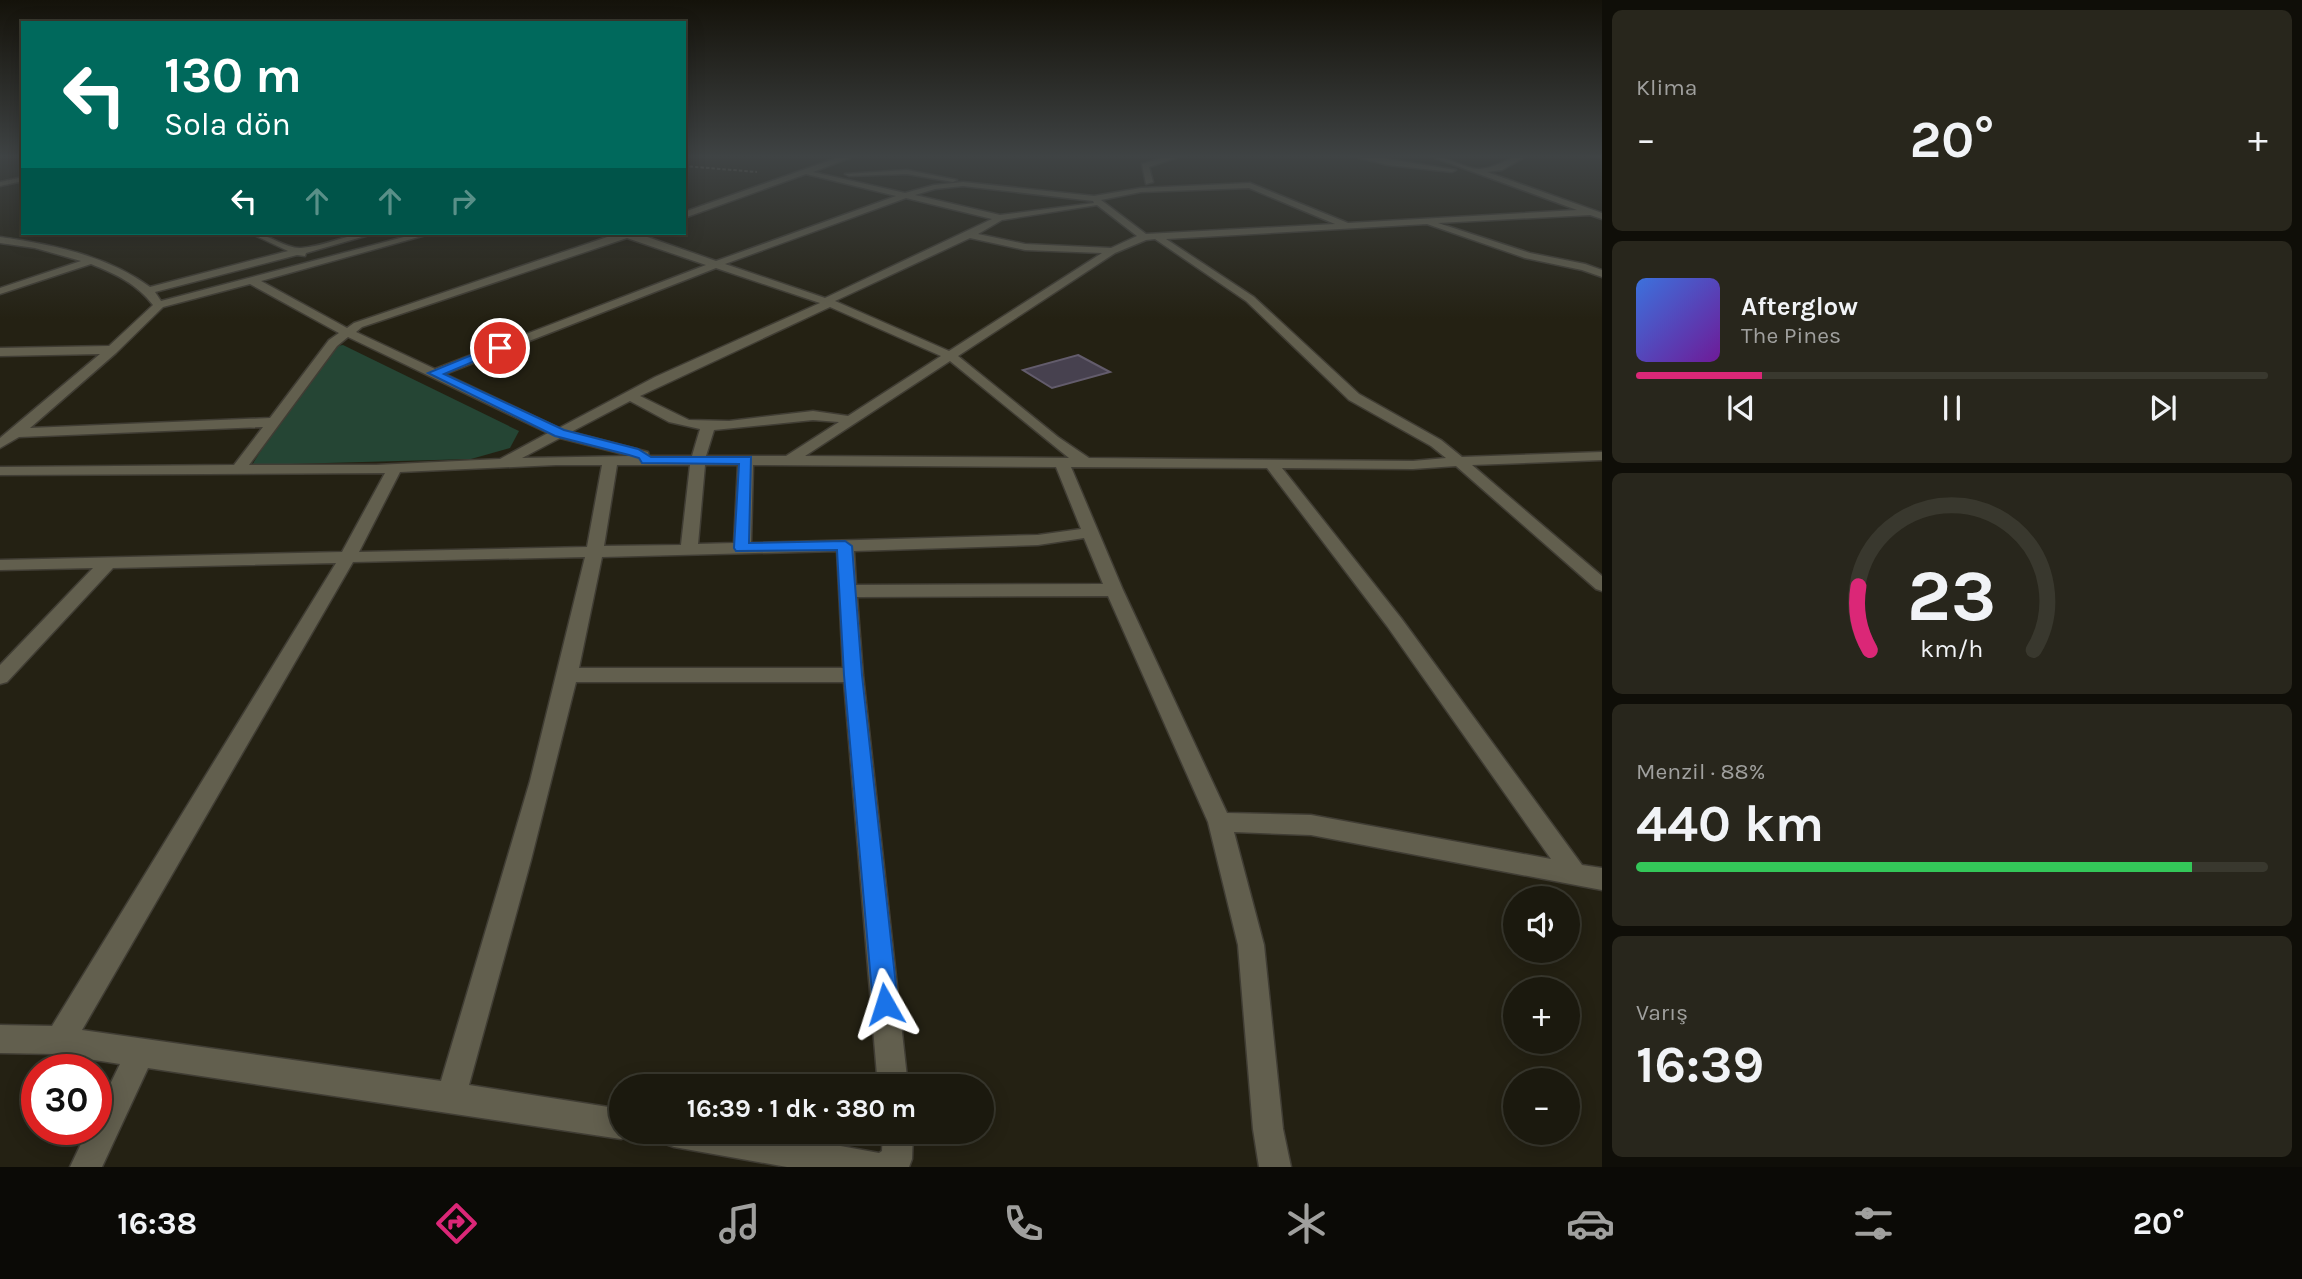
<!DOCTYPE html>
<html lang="tr">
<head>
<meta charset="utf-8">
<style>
  body { margin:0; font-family:Karla,sans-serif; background:#28261c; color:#f1f3f6; height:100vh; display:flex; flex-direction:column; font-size:26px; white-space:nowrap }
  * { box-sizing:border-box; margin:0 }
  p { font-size:23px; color:#a0a09e }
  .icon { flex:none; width:38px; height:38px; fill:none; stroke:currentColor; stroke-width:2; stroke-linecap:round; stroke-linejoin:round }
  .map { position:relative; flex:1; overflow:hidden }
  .details { display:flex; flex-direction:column; gap:10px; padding:10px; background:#0f0e08; width:700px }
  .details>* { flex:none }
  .guide { position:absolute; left:21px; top:21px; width:665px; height:214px; border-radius:0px; box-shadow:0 4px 18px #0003,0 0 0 2px #39382e; background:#00695c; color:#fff; overflow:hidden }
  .fabs { position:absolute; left:1503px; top:886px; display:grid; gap:14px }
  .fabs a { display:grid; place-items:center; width:77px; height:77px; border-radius:50%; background:#1b190e; box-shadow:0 4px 18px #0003,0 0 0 2px #39382e; font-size:35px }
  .speed { position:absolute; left:21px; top:1054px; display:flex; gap:14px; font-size:35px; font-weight:700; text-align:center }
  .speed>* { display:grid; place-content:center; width:91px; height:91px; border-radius:50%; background:#1b190e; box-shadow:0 4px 18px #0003,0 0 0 2px #39382e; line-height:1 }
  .speed .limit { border:10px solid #d22; background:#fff; color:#111 }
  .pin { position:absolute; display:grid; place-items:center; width:60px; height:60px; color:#fff; margin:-30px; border:4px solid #fff; border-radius:50%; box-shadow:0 2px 7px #0007 }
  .me { position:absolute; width:77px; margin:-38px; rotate:354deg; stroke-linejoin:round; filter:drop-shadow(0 0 5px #0008) }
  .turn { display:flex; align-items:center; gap:24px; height:147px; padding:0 28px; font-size:32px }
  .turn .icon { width:91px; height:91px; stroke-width:2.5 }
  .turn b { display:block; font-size:49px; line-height:60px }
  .lanes { display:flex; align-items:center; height:66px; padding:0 28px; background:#0003; justify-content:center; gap:35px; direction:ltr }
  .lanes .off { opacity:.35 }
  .big { font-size:52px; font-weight:700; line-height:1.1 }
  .details .widget { flex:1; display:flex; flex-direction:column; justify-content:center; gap:10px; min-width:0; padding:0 24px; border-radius:10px; background:#28261c }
  .details .dial { align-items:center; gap:0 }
  .dial svg { height:182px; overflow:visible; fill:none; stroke:#39382e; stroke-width:7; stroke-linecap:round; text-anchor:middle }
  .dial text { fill:#f1f3f6; stroke:none }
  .song { display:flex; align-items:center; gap:21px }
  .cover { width:84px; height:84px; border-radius:10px; background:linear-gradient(135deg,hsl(220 70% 55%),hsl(280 70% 35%)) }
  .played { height:7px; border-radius:4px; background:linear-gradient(90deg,#db2777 20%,#39382e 20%) }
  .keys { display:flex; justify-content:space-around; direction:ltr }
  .heat { display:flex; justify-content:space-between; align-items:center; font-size:38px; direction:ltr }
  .charge { height:10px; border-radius:5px; background:linear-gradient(90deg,#34c759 88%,#39382e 0) }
  .trip { position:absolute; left:609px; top:1074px; width:385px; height:70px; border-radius:35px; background:#1b190e; box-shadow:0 4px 18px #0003,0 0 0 2px #39382e; font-weight:700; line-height:70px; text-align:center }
  .dock { display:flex; height:112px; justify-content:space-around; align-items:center; background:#0b0a06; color:#a0a09e }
  .dock .icon { width:49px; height:49px }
  .dock .current { color:#db2777 }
  .dock b { font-size:32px; color:#f1f3f6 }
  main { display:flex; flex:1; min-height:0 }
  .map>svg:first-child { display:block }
  .green { fill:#254534 }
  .building { fill:#47414f; stroke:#635c6c; stroke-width:2 }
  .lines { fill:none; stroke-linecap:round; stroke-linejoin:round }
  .minor-casing { stroke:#403d34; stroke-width:3 }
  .path { stroke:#716e62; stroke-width:2; stroke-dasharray:3.5 2; stroke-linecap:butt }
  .minor { fill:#625f4e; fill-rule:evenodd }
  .route { fill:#1a73e8; stroke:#114b97; stroke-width:2 }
</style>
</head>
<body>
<main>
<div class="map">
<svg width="1602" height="1167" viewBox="0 0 1602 1167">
  <rect width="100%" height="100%" fill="#242113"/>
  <path class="green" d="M343 345 519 431 510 448 471 459 252 465 324 348Z"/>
  <path class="building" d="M1078 355 1110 372 1052 388 1023 370Z"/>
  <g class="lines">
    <g class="minor-casing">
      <g id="minor">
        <path d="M845 155H857L813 172 905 193 934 185 963 182 1094 196 1141 188 1250 183 1348 223 1577 210 1427 155C1446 155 1463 169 1480 169 1498 168 1511 155 1528 155L1502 170 1487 172 1602 213V219L1590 215 1438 223 1530 253 1585 264 1602 270V277L1582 270 1525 258 1427 224 1166 239 1254 297 1359 394 1441 440 1462 457 1602 452V460L1472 465 1602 576V591L1596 589 1456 466 1413 469 1282 468 1401 618 1582 865 1602 868V890L1311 835 1234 832 1264 945 1283 1129 1291 1167H1259L1253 1129 1238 945 1208 822 1108 596 857 597 863 675 908 1087H878L844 682H576L531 860 469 1085 621 1109V1132H633L632 1135 621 1139 148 1068 102 1167H70L88 1129H96V1113L120 1064 56 1054 0 1053V1025L52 1026 336 563 113 568 7 682 0 684V665L93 568 0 570V560L342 552 385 473 0 475V467L234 465 263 427 19 437 0 448V438L100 354 0 356V348L109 346 153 305C137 284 116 274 91 264L0 294V288L81 261 35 248 0 243V237C51 244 108 256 150 287L288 251 250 233C268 233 286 249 301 248 327 246 350 232 376 233L306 253 305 256 297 255 155 292 161 301 419 233H433L261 281 347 328 354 323 619 233H636L716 261 896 196 806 174 684 218V212ZM963 186 1093 201 1094 203 1000 215 915 195 935 189ZM1249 188 1335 224 1146 234 1101 200 1141 192ZM906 198 992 219 825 298 725 264ZM1097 205 1137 236 1111 248 1025 244 978 234 1002 220ZM627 238 706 265 435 369 356 332 362 327ZM970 238 1025 250 1102 253 949 351 835 301ZM1155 239 1246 301 1349 400 1431 446 1446 458 1413 461 1089 458 1058 437 958 356 1115 253 1146 240ZM716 268 820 303 655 377 559 428 445 374ZM250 284 339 333 329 340 270 418 30 428 116 353 163 307ZM830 307 941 356 848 416 813 411 729 421 689 420 640 396ZM348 337 548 433 500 459 376 465H249L337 346ZM950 361 1069 458 805 456ZM630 401 669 422 700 429 692 456H649L648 452 571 432ZM813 420 839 422 786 456H706L714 430ZM560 438 631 456 522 458ZM556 465H602L587 547 359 552 400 472ZM617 465H690L681 545 604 546ZM705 465H738L734 543 698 544ZM753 465 1056 467 1081 529 1038 535 751 543ZM1071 467 1267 468 1387 626 1551 859 1311 815 1227 813 1123 590ZM1084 538 1103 584 856 585 854 551 1038 545ZM837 551 843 668H579L602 557ZM585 557 530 781 441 1081 82 1030 353 562Z"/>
        <path d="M1172 155H1184L1149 167 1153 182 1146 184 1142 164Z"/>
        <path d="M1348 155H1363L1456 170 1452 172 1388 165Z"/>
        <path d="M1589 155H1602V158Z"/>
        <path d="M907 170 957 180 953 182 907 174 849 176 845 174Z"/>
        <path d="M23 177V181L0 186V182Z"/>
        <path d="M659 1132H764L879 1153 882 1151 883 1132H913L912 1159 909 1167H787L674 1147 663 1143Z"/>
      </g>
    </g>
    <path class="path" d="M684 166 757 172"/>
    <use href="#minor" class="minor"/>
  </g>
  <linearGradient id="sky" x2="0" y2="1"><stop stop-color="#14120a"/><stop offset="0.49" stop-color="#3f4344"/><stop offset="1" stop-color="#3f4344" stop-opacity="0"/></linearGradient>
  <rect width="1602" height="319" fill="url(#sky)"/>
  <path class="route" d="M496 345 506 348 444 374 564 430 638 449 651 457H751L749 543 845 541 852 546 862 675 898 1004 894 1013 885 1017 877 1013 873 1004 844 675 837 550 736 551 734 548 739 464 642 463 639 458 629 455 555 436 428 373Z"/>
</svg>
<div class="fabs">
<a><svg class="icon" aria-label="sound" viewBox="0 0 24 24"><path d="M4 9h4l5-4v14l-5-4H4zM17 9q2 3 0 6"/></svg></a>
<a>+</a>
<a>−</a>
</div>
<div class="speed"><div class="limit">30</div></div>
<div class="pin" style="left:500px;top:348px;background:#d93025"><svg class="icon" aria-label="arrive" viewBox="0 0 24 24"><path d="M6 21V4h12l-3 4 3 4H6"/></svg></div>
<svg class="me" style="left:885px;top:1004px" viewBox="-20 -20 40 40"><path d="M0-17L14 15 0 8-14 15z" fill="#1a73e8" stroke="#fff" stroke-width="4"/></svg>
<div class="trip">16:39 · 1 dk · 380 m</div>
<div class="guide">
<div class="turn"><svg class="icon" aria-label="left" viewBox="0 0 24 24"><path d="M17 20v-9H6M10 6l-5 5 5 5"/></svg><div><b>130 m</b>Sola dön</div></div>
<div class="lanes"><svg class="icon" aria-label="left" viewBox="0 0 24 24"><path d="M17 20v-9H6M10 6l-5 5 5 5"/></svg><svg class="icon off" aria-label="ahead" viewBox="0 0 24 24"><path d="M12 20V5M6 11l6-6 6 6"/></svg><svg class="icon off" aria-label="ahead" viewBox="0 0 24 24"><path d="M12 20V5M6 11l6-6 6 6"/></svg><svg class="icon off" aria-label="right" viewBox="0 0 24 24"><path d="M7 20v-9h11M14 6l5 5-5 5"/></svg></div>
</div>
</div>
<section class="details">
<div class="widget"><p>Klima</p>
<div class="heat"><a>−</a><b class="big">20°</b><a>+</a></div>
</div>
<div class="widget">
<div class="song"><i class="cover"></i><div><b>Afterglow</b><p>The Pines</p></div></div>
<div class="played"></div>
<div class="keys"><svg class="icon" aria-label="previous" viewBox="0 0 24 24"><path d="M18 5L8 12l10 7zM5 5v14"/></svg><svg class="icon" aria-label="pause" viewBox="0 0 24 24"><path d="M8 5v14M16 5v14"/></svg><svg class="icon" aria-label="next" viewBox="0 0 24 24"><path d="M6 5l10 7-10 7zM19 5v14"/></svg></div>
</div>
<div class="widget dial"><svg viewBox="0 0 100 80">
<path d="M14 69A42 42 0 1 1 86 69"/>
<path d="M14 69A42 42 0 0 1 9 41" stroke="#db2777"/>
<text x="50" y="56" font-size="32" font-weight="700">23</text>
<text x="50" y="72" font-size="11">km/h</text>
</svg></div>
<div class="widget"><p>Menzil · 88%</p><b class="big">440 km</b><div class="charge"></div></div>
<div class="widget"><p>Varış</p><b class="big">16:39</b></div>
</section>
</main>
<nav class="dock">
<b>16:38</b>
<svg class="icon current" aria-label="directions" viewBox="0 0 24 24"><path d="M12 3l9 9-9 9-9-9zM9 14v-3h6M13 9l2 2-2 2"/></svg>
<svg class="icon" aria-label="music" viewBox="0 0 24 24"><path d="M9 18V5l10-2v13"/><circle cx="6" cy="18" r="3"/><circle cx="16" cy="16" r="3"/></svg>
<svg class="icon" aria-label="phone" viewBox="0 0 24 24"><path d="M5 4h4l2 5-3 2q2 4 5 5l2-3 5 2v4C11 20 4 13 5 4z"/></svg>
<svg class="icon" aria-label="climate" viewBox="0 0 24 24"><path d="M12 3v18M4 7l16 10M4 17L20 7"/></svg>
<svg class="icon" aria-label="car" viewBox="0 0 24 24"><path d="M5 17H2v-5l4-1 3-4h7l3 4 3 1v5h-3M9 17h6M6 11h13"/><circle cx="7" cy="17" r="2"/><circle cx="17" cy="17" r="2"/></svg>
<svg class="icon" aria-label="filters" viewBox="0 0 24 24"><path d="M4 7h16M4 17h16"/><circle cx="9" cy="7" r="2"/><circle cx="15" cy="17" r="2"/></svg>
<b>20°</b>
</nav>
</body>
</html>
